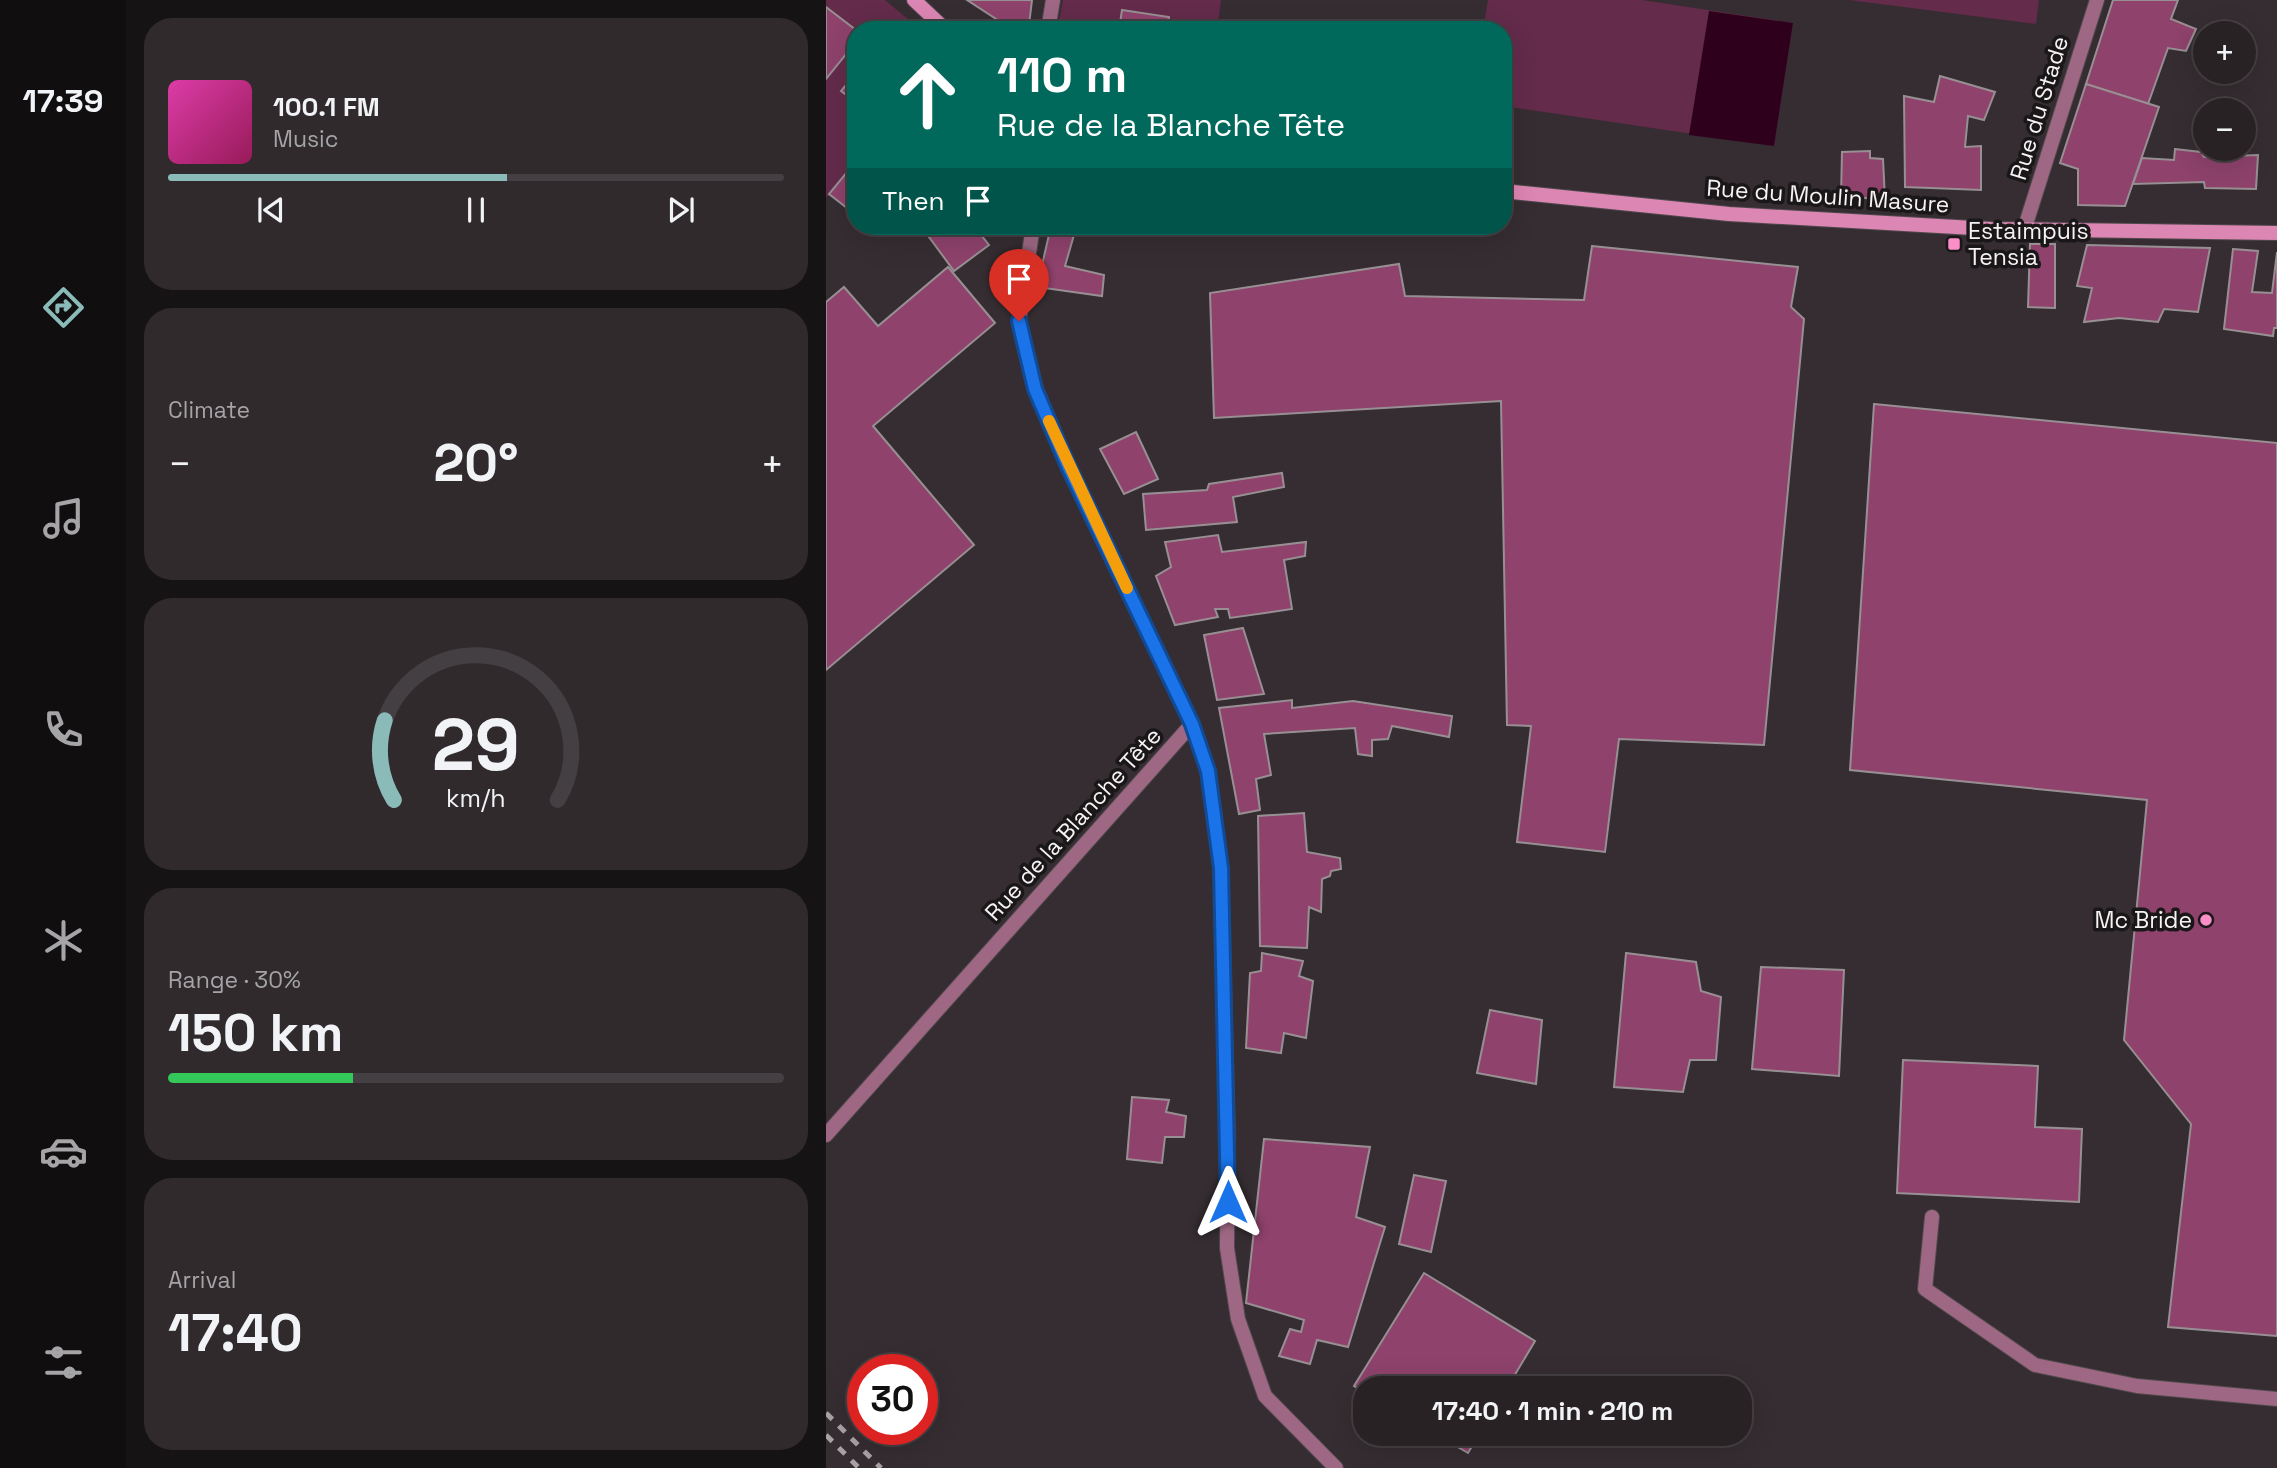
<!DOCTYPE html>
<html lang="en">
<head>
<meta charset="utf-8">
<style>
  body { margin:0; font-family:"Space Grotesk",sans-serif; background:#302a2d; color:#f1f3f6; height:100vh; display:flex; flex-direction:column; font-size:26px; white-space:nowrap }
  * { box-sizing:border-box; margin:0 }
  p { font-size:23px; color:#a5a4a7 }
  .icon { flex:none; width:38px; height:38px; fill:none; stroke:currentColor; stroke-width:2; stroke-linecap:round; stroke-linejoin:round }
  .map { position:relative; flex:1; overflow:hidden }
  .panel { display:flex; flex-direction:column; gap:18px; padding:18px; background:#161314; width:700px }
  .panel>* { flex:none }
  .guide { position:absolute; left:21px; top:21px; width:665px; height:214px; border-radius:28px; box-shadow:0 7px 28px #0002,0 0 0 2px #443f42; background:#00695c; color:#fff; overflow:hidden }
  .controls { position:absolute; left:1367px; top:21px; display:grid; gap:14px }
  .controls a { display:grid; place-items:center; width:63px; height:63px; border-radius:50%; background:#282225; box-shadow:0 7px 28px #0002,0 0 0 2px #443f42; font-size:35px }
  .speed { position:absolute; left:21px; top:1354px; display:flex; gap:14px; font-size:35px; font-weight:700; text-align:center }
  .speed>* { display:grid; place-content:center; width:91px; height:91px; border-radius:50%; background:#282225; box-shadow:0 7px 28px #0002,0 0 0 2px #443f42; line-height:1 }
  .speed .limit { border:10px solid #d22; background:#fff; color:#111 }
  .pin { position:absolute; display:grid; place-items:center; width:60px; height:60px; color:#fff; margin:-72px -30px; border-radius:50% 50% 50% 0; rotate:-45deg; box-shadow:0 0 7px #0007 }
  .pin .icon { rotate:45deg }
  .me { position:absolute; width:77px; margin:-38px; rotate:0deg; stroke-linejoin:round; filter:drop-shadow(0 0 5px #0008) }
  .turn { display:flex; align-items:center; gap:24px; height:147px; padding:0 35px; font-size:32px }
  .turn .icon { width:91px; height:91px; stroke-width:2.5 }
  .turn b { display:block; font-size:49px; line-height:60px }
  .then { display:flex; align-items:center; height:66px; padding:0 35px; background:#0003; gap:14px; font-size:26px }
  .big { font-size:52px; font-weight:600; line-height:1.1 }
  .panel .tile { flex:1; display:flex; flex-direction:column; justify-content:center; gap:10px; min-width:0; padding:0 24px; border-radius:28px; background:#302a2d }
  .panel .dial { align-items:center; gap:0 }
  .dial svg { height:182px; overflow:visible; fill:none; stroke:#443f42; stroke-width:7; stroke-linecap:round; text-anchor:middle }
  .dial text { fill:#f1f3f6; stroke:none }
  .song { display:flex; align-items:center; gap:21px }
  .cover { width:84px; height:84px; border-radius:10px; background:linear-gradient(135deg,hsl(320 70% 55%),hsl(330 70% 35%)) }
  .played { height:7px; border-radius:4px; background:linear-gradient(90deg,#8bbbb9 55%,#443f42 55%) }
  .keys { display:flex; justify-content:space-around; direction:ltr }
  .heat { display:flex; justify-content:space-between; align-items:center; font-size:38px; direction:ltr }
  .charge { height:10px; border-radius:5px; background:linear-gradient(90deg,#34c759 30%,#443f42 0) }
  .trip { position:absolute; left:527px; top:1376px; width:399px; height:70px; border-radius:28px; background:#282225; box-shadow:0 7px 28px #0002,0 0 0 2px #443f42; font-weight:600; line-height:70px; text-align:center }
  main { display:flex; flex:1; min-height:0 }
  .dock { display:flex; flex-direction:column; width:126px; justify-content:space-around; align-items:center; background:#100e0f; color:#a5a4a7 }
  .dock .icon { width:49px; height:49px }
  .dock .active { color:#8bbbb9 }
  .dock b { font-size:32px; color:#f1f3f6 }
  .map>svg:first-child { display:block }
  .green { fill:#642b4b }
  .water { fill:#2f001c }
  .building { fill:#8e426c; stroke:#988f93; stroke-width:2 }
  .lines { fill:none; stroke-linecap:round; stroke-linejoin:round }
  .lane-casing { stroke:#50494c; stroke-width:16 }
  .street-casing { stroke:#50494c; stroke-width:16 }
  .secondary-casing { stroke:#50494c; stroke-width:16 }
  .lane { stroke:#9e6884; stroke-width:14 }
  .street { stroke:#9e6884; stroke-width:14 }
  .secondary { stroke:#dc86b3; stroke-width:14 }
  .rail { stroke:#a8a2a5; stroke-width:5; stroke-dasharray:9 9; stroke-linecap:butt }
  .route-casing { stroke:#114b97; stroke-width:18 }
  .route { stroke:#1a73e8; stroke-width:12 }
  .slow { stroke:#f59e0b; stroke-width:12 }
  .poi-dot { fill:#fa8fc8; stroke:#1a1718; stroke-width:2.5 }
  .labels { text-anchor:middle; dominant-baseline:central; stroke-width:7; stroke-linejoin:round; paint-order:stroke }
  .street-label { font-size:23px; fill:#f7f2f4; stroke:#1a1718 }
  .poi-label { font-size:23px; fill:#f7f2f4; stroke:#1a1718; text-anchor:start }
</style>
</head>
<body>
<main>
<nav class="dock">
<b>17:39</b>
<svg class="icon active" aria-label="directions" viewBox="0 0 24 24"><path d="M12 3l9 9-9 9-9-9zM9 14v-3h6M13 9l2 2-2 2"/></svg>
<svg class="icon" aria-label="music" viewBox="0 0 24 24"><path d="M9 18V5l10-2v13"/><circle cx="6" cy="18" r="3"/><circle cx="16" cy="16" r="3"/></svg>
<svg class="icon" aria-label="phone" viewBox="0 0 24 24"><path d="M5 4h4l2 5-3 2q2 4 5 5l2-3 5 2v4C11 20 4 13 5 4z"/></svg>
<svg class="icon" aria-label="climate" viewBox="0 0 24 24"><path d="M12 3v18M4 7l16 10M4 17L20 7"/></svg>
<svg class="icon" aria-label="car" viewBox="0 0 24 24"><path d="M5 17H2v-5l4-1 3-4h7l3 4 3 1v5h-3M9 17h6M6 11h13"/><circle cx="7" cy="17" r="2"/><circle cx="17" cy="17" r="2"/></svg>
<svg class="icon" aria-label="filters" viewBox="0 0 24 24"><path d="M4 7h16M4 17h16"/><circle cx="9" cy="7" r="2"/><circle cx="15" cy="17" r="2"/></svg>
</nav>
<section class="panel">
<div class="tile">
<div class="song"><i class="cover"></i><div><b>100.1 FM</b><p>Music</p></div></div>
<div class="played"></div>
<div class="keys"><svg class="icon" aria-label="previous" viewBox="0 0 24 24"><path d="M18 5L8 12l10 7zM5 5v14"/></svg><svg class="icon" aria-label="pause" viewBox="0 0 24 24"><path d="M8 5v14M16 5v14"/></svg><svg class="icon" aria-label="next" viewBox="0 0 24 24"><path d="M6 5l10 7-10 7zM19 5v14"/></svg></div>
</div>
<div class="tile"><p>Climate</p>
<div class="heat"><a>−</a><b class="big">20°</b><a>+</a></div>
</div>
<div class="tile dial"><svg viewBox="0 0 100 80">
<path d="M14 69A42 42 0 1 1 86 69"/>
<path d="M14 69A42 42 0 0 1 10 34" stroke="#8bbbb9"/>
<text x="50" y="56" font-size="32" font-weight="700">29</text>
<text x="50" y="72" font-size="11">km/h</text>
</svg></div>
<div class="tile"><p>Range · 30%</p><b class="big">150 km</b><div class="charge"></div></div>
<div class="tile"><p>Arrival</p><b class="big">17:40</b></div>
</section>
<div class="map">
<svg width="1451" height="1468" viewBox="0 0 1451 1468">
  <rect width="100%" height="100%" fill="#352d31"/>
  <g class="green">
    <path d="M0 0H59L95 30H30V73L16 90 30 102V161L0 198Z"/>
    <path d="M237 0H395L391 30H341L343 17 296 10 293 30H231Z"/>
    <path d="M662 0H816L967 23 948 146 677 106V30H657Z"/>
    <path d="M1023 0H1213L1210 24Z"/>
  </g>
  <path class="water" d="M883 11 967 23 948 146 863 135Z"/>
  <g class="building">
    <path d="M141 0H206L203 25 187 30Z"/>
    <path d="M1287 0H1352L1345 19 1370 29 1360 51 1342 48 1322 104 1260 84Z"/>
    <path d="M0 7 30 30V42L0 79Z"/>
    <path d="M296 10 343 17 341 30H293Z"/>
    <path d="M30 73V102L15 91Z"/>
    <path d="M1114 76 1169 92 1158 120 1142 116 1139 147 1155 146V190L1079 187 1078 96 1108 102Z"/>
    <path d="M1260 84 1333 107 1299 206 1252 205V169L1234 163Z"/>
    <path d="M1349 149 1375 152 1378 157 1432 155 1430 189 1379 188 1378 182 1307 184 1316 158 1348 160Z"/>
    <path d="M1044 151V158L1057 159 1059 199 1015 197 1016 152Z"/>
    <path d="M30 161V215L3 194Z"/>
    <path d="M110 226H148L163 245 128 271 100 233Z"/>
    <path d="M225 226H261L260 233 248 235 239 266 278 275 276 296 211 287Z"/>
    <path d="M1204 244H1229V308L1202 307Z"/>
    <path d="M1261 245 1384 248 1372 312 1338 309 1332 322 1293 318 1258 322 1266 288 1251 286Z"/>
    <path d="M766 246 972 267 965 307 978 319 938 745 793 739 779 852 691 842 705 726 681 725 675 401 388 418 384 293 573 264 579 296 758 300Z"/>
    <path d="M1407 249 1432 251 1426 292 1446 293 1451 252V328H1448L1447 336 1398 329Z"/>
    <path d="M122 267 169 323 47 426 148 545 0 670V302L18 287 52 326Z"/>
    <path d="M1048 404 1451 443V1336L1342 1327 1365 1124 1298 1040 1321 800 1024 770Z"/>
    <path d="M310 432 332 479 298 494 274 449Z"/>
    <path d="M456 473 458 487 407 497 411 522 320 530 317 494 381 490 383 484Z"/>
    <path d="M392 535 396 552 480 542 479 556 458 560 466 609 404 618 402 609H389L392 617 349 625 330 576 345 567 339 542Z"/>
    <path d="M417 628 438 694 391 700 378 635Z"/>
    <path d="M466 700V708L527 701 626 716 623 737 566 726 562 739 546 740V756L532 754 529 728 438 734 445 775 430 779 434 810 413 814 393 708Z"/>
    <path d="M478 813 481 852 514 858 515 869 505 871 504 876 496 879 495 912 483 907 481 948 434 946 432 816Z"/>
    <path d="M436 953 477 961 473 976 487 981 480 1038 458 1033 455 1053 420 1048 424 973 435 971Z"/>
    <path d="M800 953 870 962 875 991 895 997 890 1060H864L857 1092 788 1087Z"/>
    <path d="M935 967 1018 970 1013 1076 926 1069Z"/>
    <path d="M664 1010 716 1020 710 1084 651 1073Z"/>
    <path d="M1077 1060 1212 1066 1209 1127 1256 1129 1253 1202 1071 1193Z"/>
    <path d="M306 1097 343 1100 340 1112 360 1116 358 1137H339L336 1163 301 1159Z"/>
    <path d="M438 1139 544 1147 530 1217 559 1227 522 1347 491 1340 484 1364 453 1356 464 1329 475 1332 478 1320 420 1303Z"/>
    <path d="M588 1175 620 1181 605 1252 573 1244Z"/>
    <path d="M598 1273 709 1341 681 1388H539V1393L528 1386Z"/>
    <path d="M608 1433H654L642 1453Z"/>
  </g>
  <g class="lines">
    <g class="lane-casing">
      <path id="lane" d="M1106 1217 1099 1289 1209 1365 1311 1386 1451 1399"/>
    </g>
    <g class="street-casing">
      <g id="street">
        <path d="M222 30 227 0"/>
        <path d="M207 226 193 321 210 389 242 466 366 724 382 771 395 868 402 1133 401 1248 412 1319 439 1396 510 1468"/>
        <path d="M1198 230 1271 0"/>
        <path d="M0 1135 366 724"/>
      </g>
    </g>
    <g class="secondary-casing">
      <g id="secondary">
        <path d="M88 0 120 30"/>
        <path d="M677 191 903 214 1165 229 1451 233"/>
      </g>
    </g>
    <use href="#lane" class="lane"/>
    <use href="#street" class="street"/>
    <use href="#secondary" class="secondary"/>
    <g class="rail">
      <path d="M0 1413 55 1468"/>
      <path d="M0 1435 33 1468"/>
    </g>
  </g>
  <g class="lines">
    <g class="route-casing">
      <path id="route" d="M193 321 209 389 242 466 366 724 382 771 395 868 402 1202"/>
    </g>
    <use href="#route" class="route"/>
    <path class="slow" d="M223 421 301 588"/>
  </g>
  <g class="poi-dot">
    <rect x="1121" y="237" width="14" height="14" rx="3.5"/>
    <circle cx="1380" cy="920" r="7"/>
  </g>
  <g class="labels">
    <g class="street-label">
      <text transform="translate(1213 108) rotate(-73)">Rue du Stade</text>
      <text transform="translate(1002 196) rotate(4)">Rue du Moulin Masure</text>
      <text transform="translate(247 824) rotate(-48)">Rue de la Blanche Tête</text>
    </g>
    <g class="poi-label">
      <text x="1142" y="231">Estaimpuis<tspan x="1142" dy="26">Tensia</tspan></text>
      <text x="1366" y="920" text-anchor="end">Mc Bride</text>
    </g>
  </g>
</svg>
<div class="controls">
<a>+</a>
<a>−</a>
</div>
<div class="speed"><div class="limit">30</div></div>
<div class="pin" style="left:193px;top:321px;background:#d93025"><svg class="icon" aria-label="arrive" viewBox="0 0 24 24"><path d="M6 21V4h12l-3 4 3 4H6"/></svg></div>
<svg class="me" style="left:402px;top:1202px" viewBox="-20 -20 40 40"><path d="M0-17L14 15 0 8-14 15z" fill="#1a73e8" stroke="#fff" stroke-width="4"/></svg>
<div class="trip">17:40 · 1 min · 210 m</div>
<div class="guide">
<div class="turn"><svg class="icon" aria-label="ahead" viewBox="0 0 24 24"><path d="M12 20V5M6 11l6-6 6 6"/></svg><div><b>110 m</b>Rue de la Blanche Tête</div></div>
<div class="then">Then<svg class="icon" aria-label="arrive" viewBox="0 0 24 24"><path d="M6 21V4h12l-3 4 3 4H6"/></svg></div>
</div>
</div>
</main>
</body>
</html>
